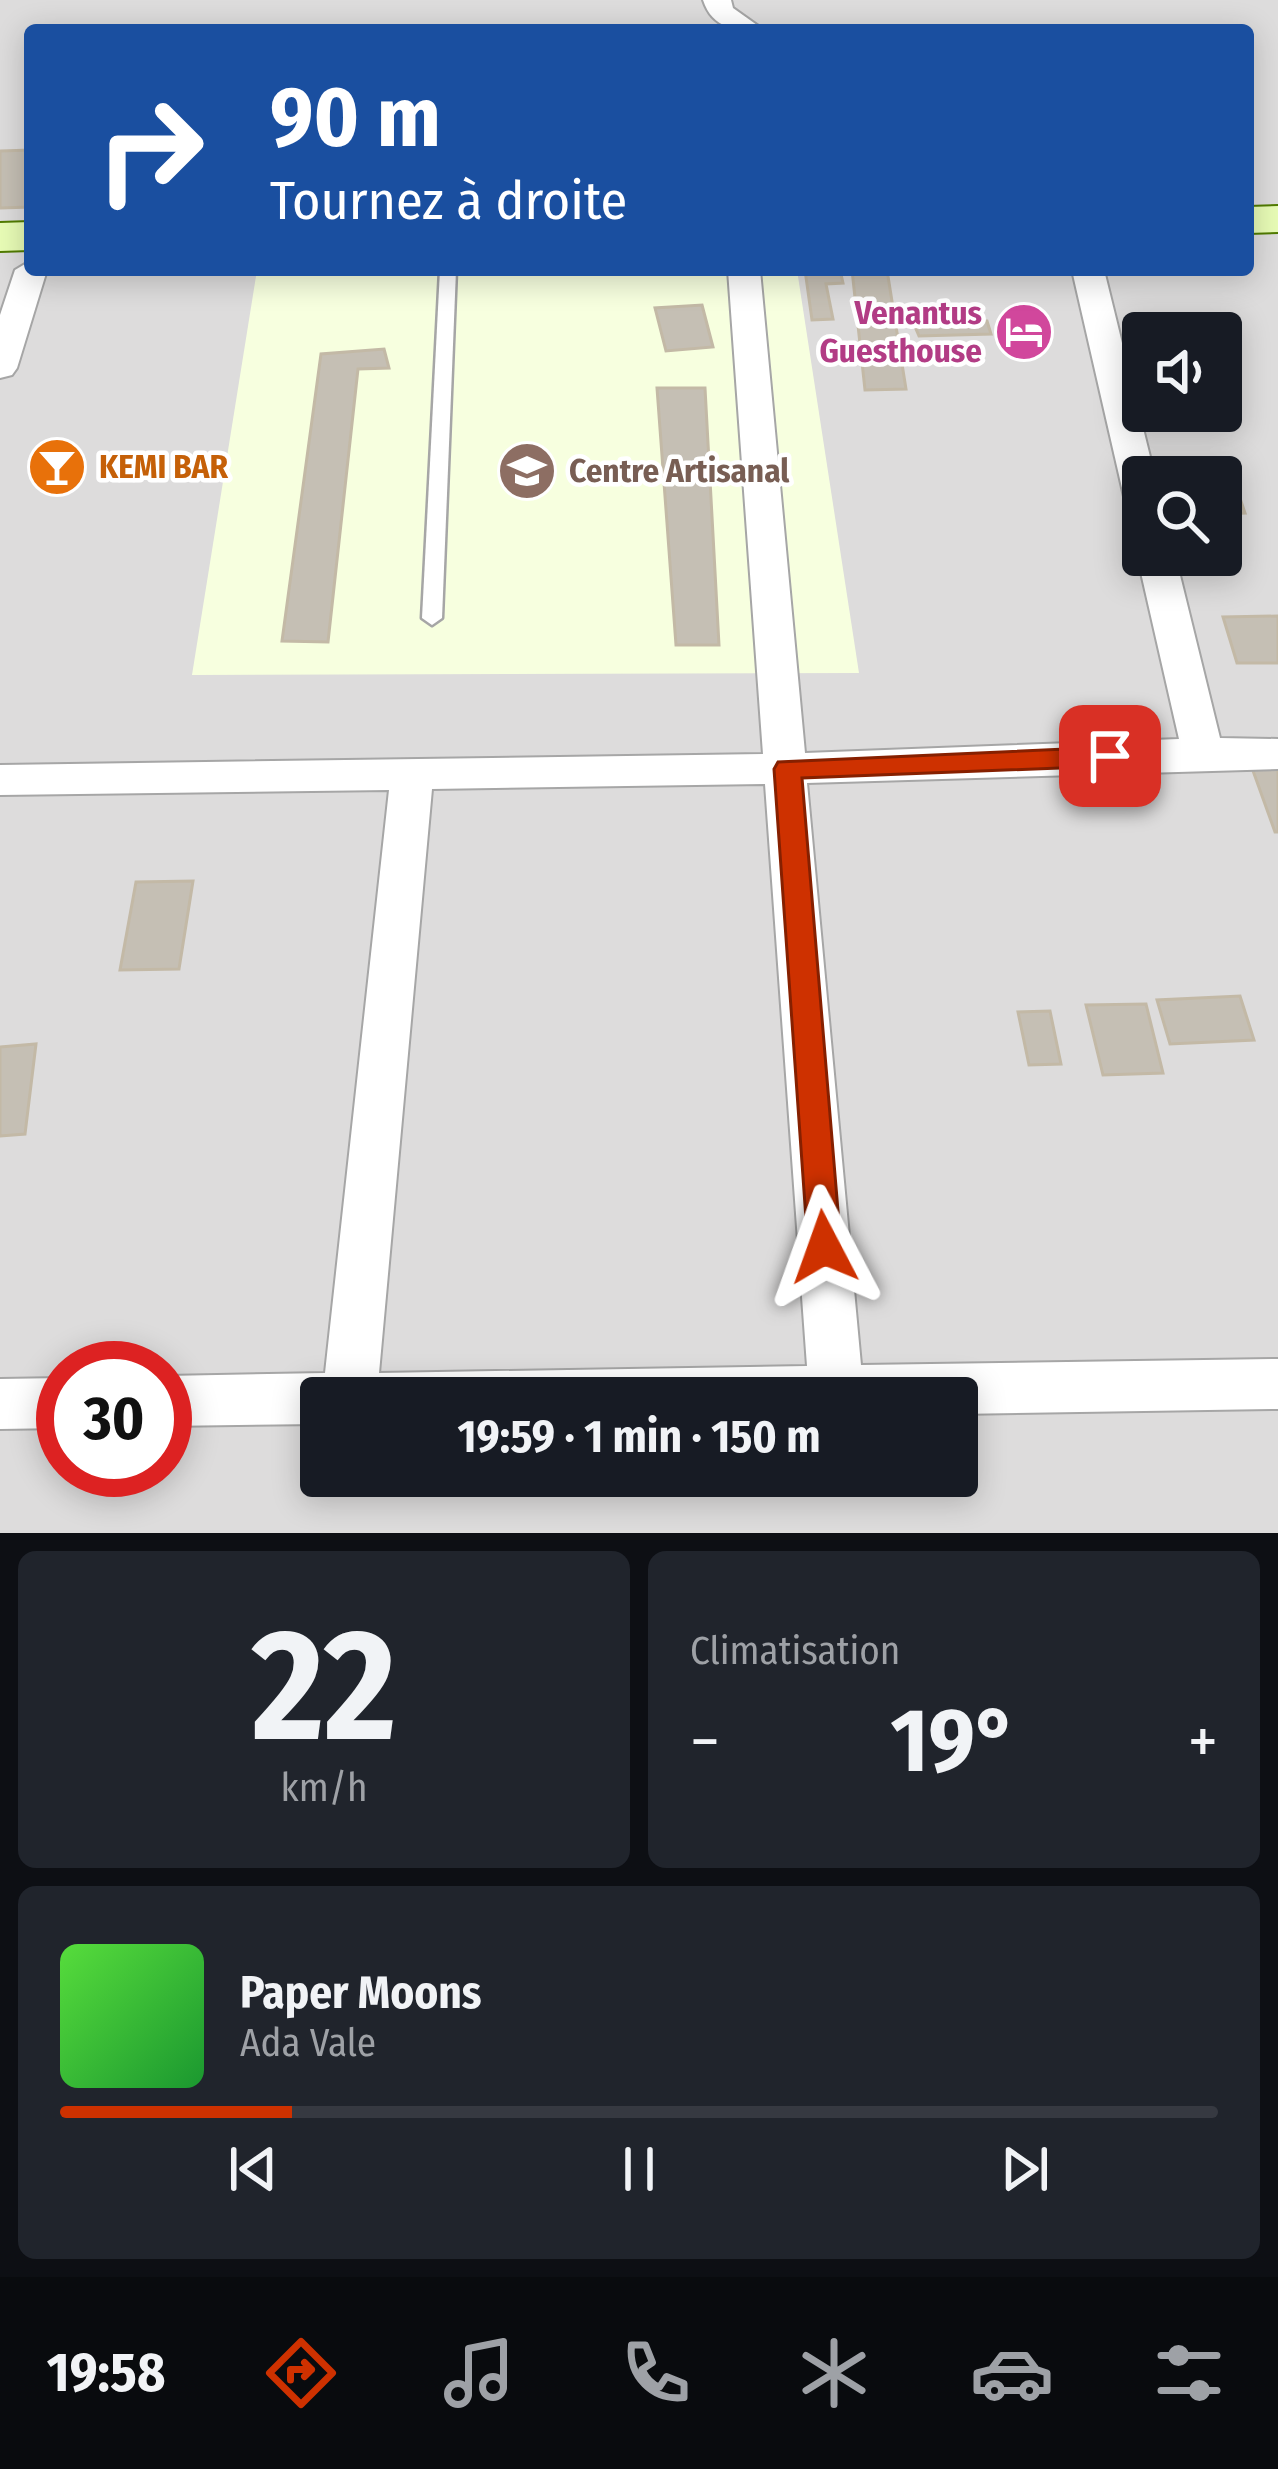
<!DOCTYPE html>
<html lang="fr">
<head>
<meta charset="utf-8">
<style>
  body { margin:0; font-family:"Fira Sans Condensed",sans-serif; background:#20242c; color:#f1f3f6; height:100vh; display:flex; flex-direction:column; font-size:45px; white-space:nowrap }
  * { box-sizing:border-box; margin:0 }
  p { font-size:39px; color:#9ea1a6 }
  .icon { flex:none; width:66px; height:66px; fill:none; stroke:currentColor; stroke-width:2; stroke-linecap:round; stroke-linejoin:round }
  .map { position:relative; height:1533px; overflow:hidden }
  .sheet { display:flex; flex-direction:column; gap:18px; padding:18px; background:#0d0f14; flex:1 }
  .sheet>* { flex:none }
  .top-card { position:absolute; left:24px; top:24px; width:1230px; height:252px; border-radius:12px; box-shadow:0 6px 30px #0003; background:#1a4fa0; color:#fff; overflow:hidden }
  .fabs { position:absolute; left:1122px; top:312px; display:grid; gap:24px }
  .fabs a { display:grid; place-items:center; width:120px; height:120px; border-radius:12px; background:#171b24; box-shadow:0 6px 30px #0003; font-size:60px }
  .speed { position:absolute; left:36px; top:1341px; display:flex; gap:24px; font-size:60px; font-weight:700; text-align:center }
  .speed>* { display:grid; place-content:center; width:156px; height:156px; border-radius:50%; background:#171b24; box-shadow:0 6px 30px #0003; line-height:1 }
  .speed .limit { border:18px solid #d22; background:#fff; color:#111 }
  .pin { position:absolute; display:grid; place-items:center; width:102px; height:102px; color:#fff; margin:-51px; border-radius:24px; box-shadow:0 6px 18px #0006 }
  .me { position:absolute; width:132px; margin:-66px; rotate:356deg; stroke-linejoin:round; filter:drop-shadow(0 0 9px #0008) }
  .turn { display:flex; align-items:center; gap:42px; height:252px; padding:0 48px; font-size:54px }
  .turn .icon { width:156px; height:156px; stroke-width:2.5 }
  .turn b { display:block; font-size:84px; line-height:102px }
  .big { font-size:90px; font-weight:700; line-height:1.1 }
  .sheet .widget { flex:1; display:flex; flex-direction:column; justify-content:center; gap:18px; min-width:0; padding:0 42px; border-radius:18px; background:#20242c }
  .sheet .dial { align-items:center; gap:0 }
  .dial b { font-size:156px; line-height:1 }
  .song { display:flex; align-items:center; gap:36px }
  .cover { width:144px; height:144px; border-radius:18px; background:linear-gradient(135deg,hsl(110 70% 55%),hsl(130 70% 35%)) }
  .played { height:12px; border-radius:6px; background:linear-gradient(90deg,#ce3100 20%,#363941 20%) }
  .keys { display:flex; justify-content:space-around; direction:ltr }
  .heat { display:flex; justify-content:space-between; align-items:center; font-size:66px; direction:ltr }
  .sheet .tiles { flex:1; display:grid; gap:18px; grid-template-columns:1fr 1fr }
  .widget:last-child { grid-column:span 2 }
  .trip { position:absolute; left:300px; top:1377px; width:678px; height:120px; border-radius:12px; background:#171b24; box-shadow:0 6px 30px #0003; font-weight:700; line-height:120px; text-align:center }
  .tabs { display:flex; height:192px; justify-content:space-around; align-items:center; background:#090b0e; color:#9ea1a6 }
  .tabs .icon { width:84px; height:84px }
  .tabs .on { color:#ce3100 }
  .tabs b { font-size:54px; color:#f1f3f6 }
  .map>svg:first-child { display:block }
  .residential { fill:#dddcdc; fill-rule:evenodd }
  .education { fill:#f7ffdf }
  .building { fill:#c5bfb4; stroke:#c3b9a6; stroke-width:3 }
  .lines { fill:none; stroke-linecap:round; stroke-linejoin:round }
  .lane-casing { stroke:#a6a6a6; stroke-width:5 }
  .street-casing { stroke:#a6a6a6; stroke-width:4 }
  .secondary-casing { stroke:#517c00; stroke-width:4 }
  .lane { fill:#fff; fill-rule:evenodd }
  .street { fill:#fff; fill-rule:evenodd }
  .secondary { fill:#e8fcb6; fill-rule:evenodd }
  .route { fill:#ce3100; stroke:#862000; stroke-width:3 }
  .labels { text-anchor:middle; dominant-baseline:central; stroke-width:9; stroke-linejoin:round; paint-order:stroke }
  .hotel-label { font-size:33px; font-weight:bold; fill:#b23c85; stroke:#fff; text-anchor:end }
  .food-label { font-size:33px; font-weight:bold; fill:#c56008; stroke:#fff; text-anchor:start }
  .education-label { font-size:33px; font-weight:bold; fill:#785e54; stroke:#fff; text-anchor:start }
</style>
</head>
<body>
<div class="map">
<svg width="1278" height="1533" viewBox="0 0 1278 1533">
  <rect width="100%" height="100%" fill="#f0efe5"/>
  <path class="residential" d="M0 0H1278V1533H0ZM30 30H1248V270H30ZM1143 333H1221V411H1143ZM1143 477H1221V555H1143ZM63 1368H165V1470H63ZM321 1398H957V1476H321Z"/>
  <path class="education" d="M257 270H797L859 673 192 675Z"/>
  <g class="building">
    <path d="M30 150V207L0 208V151Z"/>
    <path d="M805 270H840L843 283 826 284 833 319 812 320Z"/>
    <path d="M852 270H887L906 389 865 390Z"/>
    <path d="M702 305 713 347 666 351 655 308Z"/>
    <path d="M987 321 991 334 919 336 913 322Z"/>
    <path d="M384 349 389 368 358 369 328 642 282 641 321 354Z"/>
    <path d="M657 388H705L719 645H676Z"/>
    <path d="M1228 463 1245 513 1221 514V477H1177L1172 464Z"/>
    <path d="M1278 616V663H1237L1223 617Z"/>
    <path d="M1278 767V832H1275L1252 768Z"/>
    <path d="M193 881 179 969 120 970 136 882Z"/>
    <path d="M1240 996 1254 1040 1170 1044 1157 1000Z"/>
    <path d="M1146 1004 1163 1073 1103 1075 1086 1005Z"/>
    <path d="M1050 1011 1061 1064 1029 1065 1018 1012Z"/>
    <path d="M36 1044 25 1134 0 1136V1047Z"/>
  </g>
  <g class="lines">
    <g class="lane-casing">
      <path id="lane" d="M440 270H456L442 618 432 625 422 618Z"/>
    </g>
    <g class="street-casing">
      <g id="street">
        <path d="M703 0H731L733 8 764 30C736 30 713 30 703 0Z"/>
        <path d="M30 261V270H47L17 368 12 375 0 378V315L15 270Z"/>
        <path d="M728 270H760L805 753 1179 739 1137 555 1143 546V555H1175L1220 738 1278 739V769L807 783 861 1365 1278 1359V1409L957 1414V1398H321V1424L165 1426V1376L325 1373 389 790 0 795V765L763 754ZM765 784 807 1366 379 1373 432 789Z"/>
        <path d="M1072 270H1104L1155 477H1143V513L1130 509 1125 501Z"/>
        <path d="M63 1378V1428L0 1429V1379Z"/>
      </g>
    </g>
    <g class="secondary-casing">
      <g id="secondary">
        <path d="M1278 206V232L1248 233V207Z"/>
        <path d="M30 222V250L0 251V223Z"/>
      </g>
    </g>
    <use href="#lane" class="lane"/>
    <use href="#street" class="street"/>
    <use href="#secondary" class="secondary"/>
  </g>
  <path class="route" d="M1110 747 1124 756 1110 766 802 778 841 1247 836 1258 824 1262 813 1258 808 1247 774 769 778 762Z"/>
  <defs>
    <g id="hotel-disc" transform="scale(3)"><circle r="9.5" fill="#d1479c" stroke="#fff"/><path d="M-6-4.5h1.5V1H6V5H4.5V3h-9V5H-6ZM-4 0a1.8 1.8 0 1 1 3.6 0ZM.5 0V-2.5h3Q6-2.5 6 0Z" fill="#fff"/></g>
    <g id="bar-disc" transform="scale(3)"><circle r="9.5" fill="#e8710a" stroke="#fff"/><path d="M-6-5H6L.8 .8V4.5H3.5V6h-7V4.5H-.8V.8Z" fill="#fff"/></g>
    <g id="school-disc" transform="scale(3)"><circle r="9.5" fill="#8d6e63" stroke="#fff"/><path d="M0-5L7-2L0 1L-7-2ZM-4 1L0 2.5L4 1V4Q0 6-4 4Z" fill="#fff"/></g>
  </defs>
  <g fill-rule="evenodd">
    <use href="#hotel-disc" x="1024" y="332"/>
    <use href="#bar-disc" x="57" y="467"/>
    <use href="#school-disc" x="527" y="471"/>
  </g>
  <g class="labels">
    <g class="hotel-label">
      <text x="982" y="313">Venantus<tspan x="982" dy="38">Guesthouse</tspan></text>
    </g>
    <g class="food-label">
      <text x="99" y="467">KEMI BAR</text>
    </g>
    <g class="education-label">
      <text x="569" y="471">Centre Artisanal</text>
    </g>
  </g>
</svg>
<div class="fabs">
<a><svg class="icon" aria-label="sound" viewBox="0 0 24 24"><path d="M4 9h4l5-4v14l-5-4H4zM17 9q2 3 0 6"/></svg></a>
<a><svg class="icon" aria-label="search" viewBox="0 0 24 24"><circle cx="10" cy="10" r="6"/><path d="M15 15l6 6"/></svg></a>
</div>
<div class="speed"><div class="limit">30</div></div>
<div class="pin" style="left:1110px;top:756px;background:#d93025"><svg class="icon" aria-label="arrive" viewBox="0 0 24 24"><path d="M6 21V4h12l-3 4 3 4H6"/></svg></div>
<svg class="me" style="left:824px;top:1247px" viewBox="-20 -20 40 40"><path d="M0-17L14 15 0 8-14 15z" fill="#ce3100" stroke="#fff" stroke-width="4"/></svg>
<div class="trip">19:59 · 1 min · 150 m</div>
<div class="top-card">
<div class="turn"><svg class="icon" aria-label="right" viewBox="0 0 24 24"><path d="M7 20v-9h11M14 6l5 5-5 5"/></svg><div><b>90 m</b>Tournez à droite</div></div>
</div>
</div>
<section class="sheet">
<div class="tiles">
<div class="widget dial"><b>22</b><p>km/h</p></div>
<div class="widget"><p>Climatisation</p>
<div class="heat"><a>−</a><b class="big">19°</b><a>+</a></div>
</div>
<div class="widget">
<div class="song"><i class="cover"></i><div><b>Paper Moons</b><p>Ada Vale</p></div></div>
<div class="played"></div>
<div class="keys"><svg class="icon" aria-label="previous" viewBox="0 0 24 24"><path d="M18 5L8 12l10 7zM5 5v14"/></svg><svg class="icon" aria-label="pause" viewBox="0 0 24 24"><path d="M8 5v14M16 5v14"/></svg><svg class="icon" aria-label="next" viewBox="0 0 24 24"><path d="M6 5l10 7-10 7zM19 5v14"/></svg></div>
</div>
</div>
</section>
<nav class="tabs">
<b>19:58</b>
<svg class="icon on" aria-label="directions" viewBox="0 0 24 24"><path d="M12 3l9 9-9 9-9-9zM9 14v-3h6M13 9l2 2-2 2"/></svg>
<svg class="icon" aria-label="music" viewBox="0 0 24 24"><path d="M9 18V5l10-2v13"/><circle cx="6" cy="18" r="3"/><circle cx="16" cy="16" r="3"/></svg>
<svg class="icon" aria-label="phone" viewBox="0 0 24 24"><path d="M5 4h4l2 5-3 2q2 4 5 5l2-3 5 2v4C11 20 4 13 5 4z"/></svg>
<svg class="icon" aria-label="climate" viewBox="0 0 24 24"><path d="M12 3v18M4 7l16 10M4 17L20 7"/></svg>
<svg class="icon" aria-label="car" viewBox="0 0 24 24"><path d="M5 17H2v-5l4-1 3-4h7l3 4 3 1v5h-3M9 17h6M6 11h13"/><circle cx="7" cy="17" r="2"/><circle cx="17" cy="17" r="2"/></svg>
<svg class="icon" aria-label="filters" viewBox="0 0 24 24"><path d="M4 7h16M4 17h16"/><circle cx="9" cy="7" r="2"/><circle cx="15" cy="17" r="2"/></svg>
</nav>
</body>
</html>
